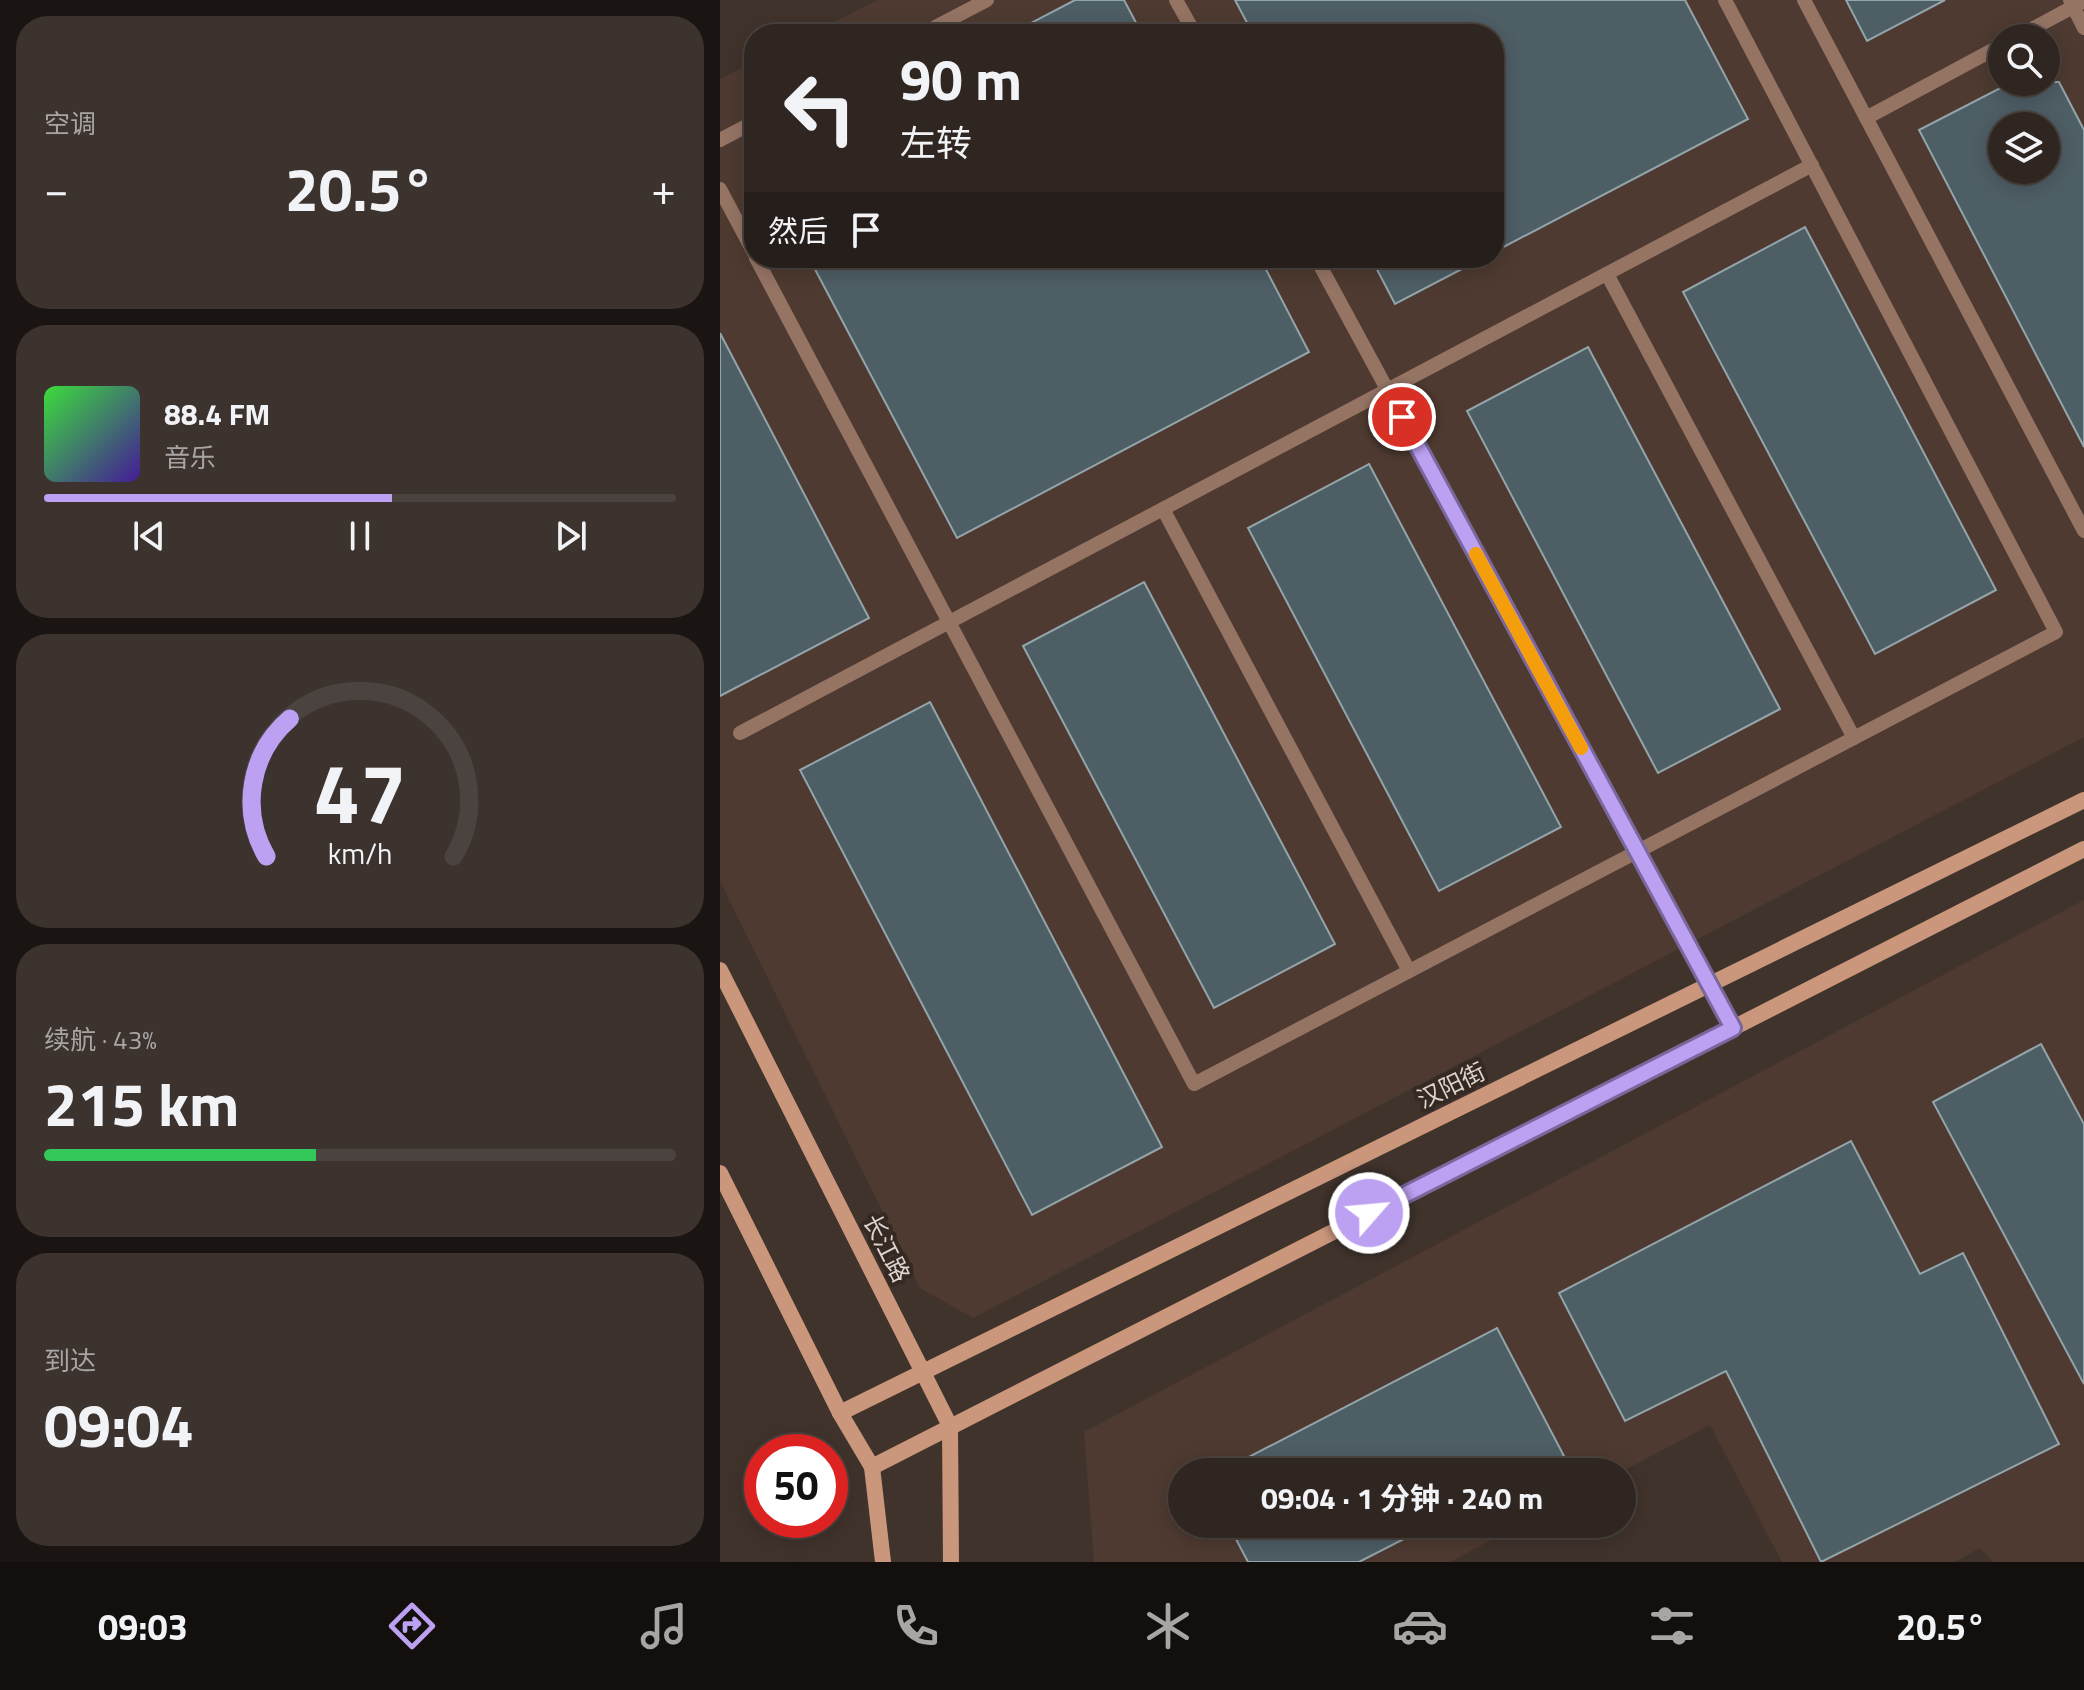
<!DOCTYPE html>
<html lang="zh">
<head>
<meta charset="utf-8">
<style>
  body { margin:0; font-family:"Titillium Web","Noto Sans SC",sans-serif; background:#3c322e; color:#f1f3f6; height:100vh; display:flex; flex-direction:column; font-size:30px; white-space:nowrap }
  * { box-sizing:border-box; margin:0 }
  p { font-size:26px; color:#a8a5a5 }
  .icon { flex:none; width:44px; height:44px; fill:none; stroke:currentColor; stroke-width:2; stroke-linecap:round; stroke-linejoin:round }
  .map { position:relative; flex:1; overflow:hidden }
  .details { display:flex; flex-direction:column; gap:16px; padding:16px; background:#1a1512; width:720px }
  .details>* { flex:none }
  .top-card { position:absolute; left:24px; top:24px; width:760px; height:244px; border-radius:32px; box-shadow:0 4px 20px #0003,0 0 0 2px #4b433f; background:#302621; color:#f1f3f6; overflow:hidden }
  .fabs { position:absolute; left:1268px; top:24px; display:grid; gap:16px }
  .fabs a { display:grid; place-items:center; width:72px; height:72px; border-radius:50%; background:#302621; box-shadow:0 4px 20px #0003,0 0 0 2px #4b433f; font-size:40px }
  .speed { position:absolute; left:24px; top:1434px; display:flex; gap:16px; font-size:40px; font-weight:700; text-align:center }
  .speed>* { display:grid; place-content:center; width:104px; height:104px; border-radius:50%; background:#302621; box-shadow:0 4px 20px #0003,0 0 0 2px #4b433f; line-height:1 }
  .speed .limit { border:12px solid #d22; background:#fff; color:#111 }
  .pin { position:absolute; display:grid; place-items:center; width:68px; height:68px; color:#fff; margin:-34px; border:4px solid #fff; border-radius:50%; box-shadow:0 2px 8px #0007 }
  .me { position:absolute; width:88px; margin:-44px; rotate:63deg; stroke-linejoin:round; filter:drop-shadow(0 0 6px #0008) }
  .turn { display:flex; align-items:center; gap:28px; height:168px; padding:0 24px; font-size:36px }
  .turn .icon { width:104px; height:104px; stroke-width:2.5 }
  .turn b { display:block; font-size:56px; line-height:68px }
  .then { display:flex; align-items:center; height:76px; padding:0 24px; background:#0003; gap:16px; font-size:30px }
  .big { font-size:60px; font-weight:700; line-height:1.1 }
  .details .card { flex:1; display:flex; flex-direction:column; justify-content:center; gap:12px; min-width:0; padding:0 28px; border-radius:32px; background:#3c322e }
  .details .dial { align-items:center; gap:0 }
  .dial svg { height:208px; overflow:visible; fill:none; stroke:#4b433f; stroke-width:7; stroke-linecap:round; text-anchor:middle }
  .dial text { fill:#f1f3f6; stroke:none }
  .song { display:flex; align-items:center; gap:24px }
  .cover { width:96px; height:96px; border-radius:12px; background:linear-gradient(135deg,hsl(120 70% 55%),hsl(260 70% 35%)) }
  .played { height:8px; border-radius:4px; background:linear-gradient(90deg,#bca0f2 55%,#4b433f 55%) }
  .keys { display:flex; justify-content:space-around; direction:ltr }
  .heat { display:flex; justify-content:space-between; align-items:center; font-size:44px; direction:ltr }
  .charge { height:12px; border-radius:6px; background:linear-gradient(90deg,#34c759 43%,#4b433f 0) }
  .trip { position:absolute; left:448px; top:1458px; width:468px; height:80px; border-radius:40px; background:#302621; box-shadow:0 4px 20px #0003,0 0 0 2px #4b433f; font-weight:700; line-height:80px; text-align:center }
  .tabs { display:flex; height:128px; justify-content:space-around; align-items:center; background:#130f0d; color:#a8a5a5 }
  .tabs .icon { width:56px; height:56px }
  .tabs .on { color:#bca0f2 }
  .tabs b { font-size:36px; color:#f1f3f6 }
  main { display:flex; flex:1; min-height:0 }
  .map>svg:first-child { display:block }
  .built { fill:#4e3a30; fill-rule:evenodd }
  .building { fill:#4e5e65; stroke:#93a4ab; stroke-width:2; fill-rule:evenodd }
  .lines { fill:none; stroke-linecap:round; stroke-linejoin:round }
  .lane { stroke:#957464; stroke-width:14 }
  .secondary { stroke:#ca977c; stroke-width:16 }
  .route-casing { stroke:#7a689d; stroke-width:20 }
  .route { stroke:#bca0f2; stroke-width:14 }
  .slow { stroke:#f59e0b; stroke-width:14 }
  .labels { text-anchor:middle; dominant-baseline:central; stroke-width:8; stroke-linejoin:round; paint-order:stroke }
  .street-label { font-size:24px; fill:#ddd5d0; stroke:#352922 }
</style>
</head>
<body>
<main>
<section class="details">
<div class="card"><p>空调</p>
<div class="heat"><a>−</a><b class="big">20.5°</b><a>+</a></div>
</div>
<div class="card">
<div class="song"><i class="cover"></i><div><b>88.4 FM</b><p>音乐</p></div></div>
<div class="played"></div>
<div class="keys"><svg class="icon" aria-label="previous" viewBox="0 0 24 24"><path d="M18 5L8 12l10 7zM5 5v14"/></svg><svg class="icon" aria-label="pause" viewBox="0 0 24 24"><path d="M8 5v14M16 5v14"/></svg><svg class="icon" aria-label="next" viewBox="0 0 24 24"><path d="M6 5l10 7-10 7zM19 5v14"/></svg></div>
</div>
<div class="card dial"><svg viewBox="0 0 100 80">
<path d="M14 69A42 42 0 1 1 86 69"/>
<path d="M14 69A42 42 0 0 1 23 16" stroke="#bca0f2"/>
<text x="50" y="56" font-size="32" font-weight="700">47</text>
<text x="50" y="72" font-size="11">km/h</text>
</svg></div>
<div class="card"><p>续航 · 43%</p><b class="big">215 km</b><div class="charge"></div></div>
<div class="card"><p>到达</p><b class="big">09:04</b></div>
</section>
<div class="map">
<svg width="1364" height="1562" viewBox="0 0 1364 1562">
  <rect width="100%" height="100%" fill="#40332c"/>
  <g class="built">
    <path d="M158 0H1364V737L253 1318 200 1288 0 881V79L34 62V258H774V34H90ZM1282 38H1326V82H1282ZM1282 126H1326V170H1282Z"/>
    <path d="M1364 900V1562H1273L1260 1548 1235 1562H1062L990 1425 901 1472H462V1524H802L730 1562H374L364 1432Z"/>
  </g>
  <g class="building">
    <path d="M355 0H404L422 34H290Z"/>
    <path d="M515 0H965L1028 119 774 252V34H533Z"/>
    <path d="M1126 0H1225L1147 41Z"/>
    <path d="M1292 82H1339L1364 130V447L1199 130ZM1282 126H1326V170H1282Z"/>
    <path d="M1085 227 1276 590 1155 654 963 292Z"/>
    <path d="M89 258H540L589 352 237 538Z"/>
    <path d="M651 258H763L675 304Z"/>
    <path d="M0 333 149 618 0 696Z"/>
    <path d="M868 347 1060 709 938 773 747 411Z"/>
    <path d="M649 464 841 827 719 891 528 528Z"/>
    <path d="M424 582 615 944 494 1008 303 646Z"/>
    <path d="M210 702 442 1147 312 1215 80 770Z"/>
    <path d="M1321 1044 1364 1124V1384L1213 1102Z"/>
    <path d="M1131 1141 1200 1274 1243 1253 1339 1444 1101 1562 1006 1371 905 1421 839 1293Z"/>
    <path d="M777 1328 844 1456 813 1472H500Z"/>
    <path d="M508 1524H713L639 1562H528Z"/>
  </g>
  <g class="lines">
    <g class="lane">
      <path d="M456 0 475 34"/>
      <path d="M1084 0 1364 531"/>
      <path d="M1350 0 1364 28"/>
      <path d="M202 34 267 0"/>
      <path d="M1295 38 1364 1"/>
      <path d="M1146 118 1282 45"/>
      <path d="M0 140 34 122"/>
      <path d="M0 189 34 253"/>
      <path d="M36 258 474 1084 1336 632 1005 0"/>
      <path d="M596 258 1013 1028"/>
      <path d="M887 274 1134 738"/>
      <path d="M443 509 689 971"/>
      <path d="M20 733 1092 165"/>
    </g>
    <g class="secondary">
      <path d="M0 970 230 1426 231 1562"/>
      <path d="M0 1173 120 1413 152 1467 163 1562"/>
      <path d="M120 1413 1364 800"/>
      <path d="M152 1467 1364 849"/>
    </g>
  </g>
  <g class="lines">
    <g class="route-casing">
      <path id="route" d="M649 1213 1013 1028 682 417"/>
    </g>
    <use href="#route" class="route"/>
    <path class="slow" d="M756 554 861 748"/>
  </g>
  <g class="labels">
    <g class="street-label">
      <text transform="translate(731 1085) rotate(-26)">汉阳街</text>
      <text transform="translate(167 1248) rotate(63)">长江路</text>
    </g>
  </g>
</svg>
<div class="fabs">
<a><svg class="icon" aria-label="search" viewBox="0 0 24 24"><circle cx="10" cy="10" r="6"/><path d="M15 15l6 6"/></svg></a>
<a><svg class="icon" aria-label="layers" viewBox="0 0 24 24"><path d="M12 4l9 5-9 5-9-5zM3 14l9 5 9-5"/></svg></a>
</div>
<div class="speed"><div class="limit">50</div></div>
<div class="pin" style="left:682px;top:417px;background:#d93025"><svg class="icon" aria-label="arrive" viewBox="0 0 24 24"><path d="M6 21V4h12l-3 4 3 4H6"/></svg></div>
<svg class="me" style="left:649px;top:1213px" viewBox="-20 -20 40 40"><circle r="17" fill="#bca0f2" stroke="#fff" stroke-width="3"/><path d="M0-11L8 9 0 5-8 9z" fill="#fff"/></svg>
<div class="trip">09:04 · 1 分钟 · 240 m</div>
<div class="top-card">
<div class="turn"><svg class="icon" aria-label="left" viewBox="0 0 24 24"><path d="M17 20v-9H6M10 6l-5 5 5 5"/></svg><div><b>90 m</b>左转</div></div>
<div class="then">然后<svg class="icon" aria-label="arrive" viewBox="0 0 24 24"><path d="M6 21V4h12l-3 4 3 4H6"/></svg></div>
</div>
</div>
</main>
<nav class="tabs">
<b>09:03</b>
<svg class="icon on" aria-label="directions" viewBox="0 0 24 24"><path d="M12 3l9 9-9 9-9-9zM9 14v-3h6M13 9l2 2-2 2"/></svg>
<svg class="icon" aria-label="music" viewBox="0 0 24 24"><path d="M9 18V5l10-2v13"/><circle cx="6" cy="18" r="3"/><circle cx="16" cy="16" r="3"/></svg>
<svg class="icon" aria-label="phone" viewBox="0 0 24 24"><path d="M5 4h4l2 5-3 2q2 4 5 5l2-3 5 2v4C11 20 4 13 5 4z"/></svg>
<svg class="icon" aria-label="climate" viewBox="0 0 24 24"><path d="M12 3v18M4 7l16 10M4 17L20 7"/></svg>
<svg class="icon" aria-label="car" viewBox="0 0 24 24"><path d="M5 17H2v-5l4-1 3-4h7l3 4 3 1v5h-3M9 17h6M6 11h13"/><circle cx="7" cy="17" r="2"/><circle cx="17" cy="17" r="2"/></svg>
<svg class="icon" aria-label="filters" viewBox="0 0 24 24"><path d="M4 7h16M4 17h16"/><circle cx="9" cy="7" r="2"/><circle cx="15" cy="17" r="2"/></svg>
<b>20.5°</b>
</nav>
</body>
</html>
